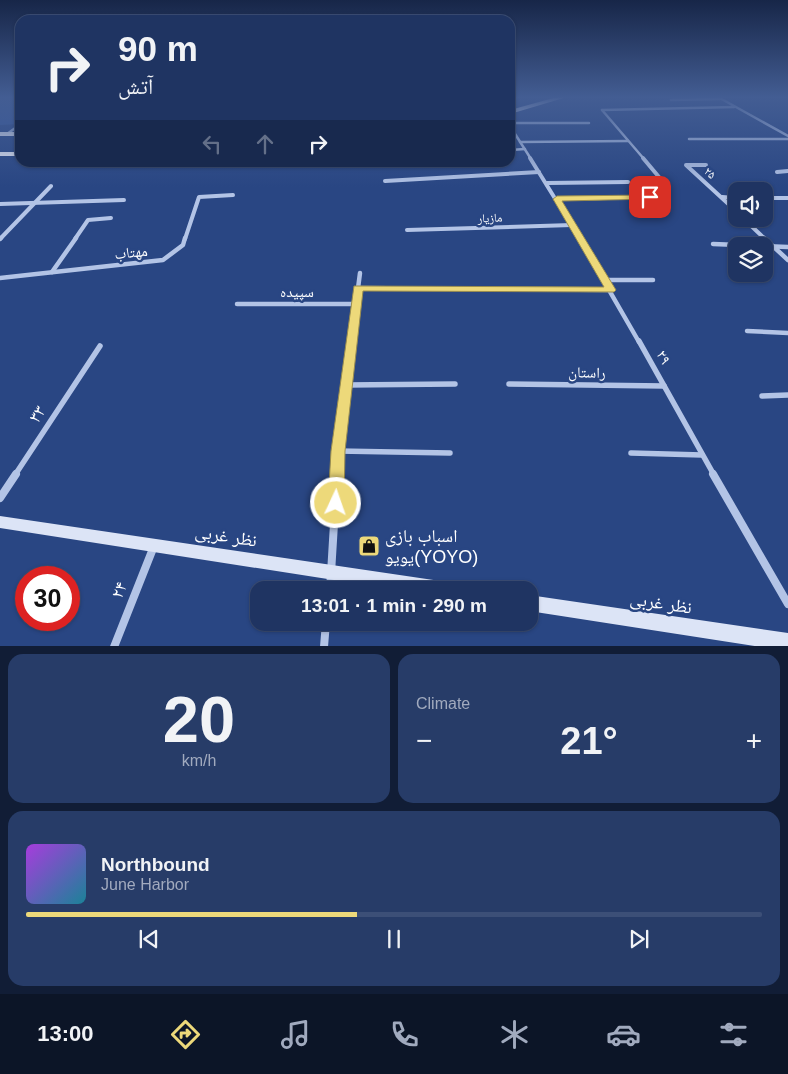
<!DOCTYPE html>
<html lang="en">
<head>
<meta charset="utf-8">
<style>
  body { margin:0; font-family:Arial,"Noto Naskh Arabic",sans-serif; background:#273c68; color:#f1f3f6; height:100vh; display:flex; flex-direction:column; font-size:19px; white-space:nowrap }
  * { box-sizing:border-box; margin:0 }
  p { font-size:16px; color:#a1aabe }
  .icon { flex:none; width:28px; height:28px; fill:none; stroke:currentColor; stroke-width:2; stroke-linecap:round; stroke-linejoin:round }
  .map { position:relative; height:646px; overflow:hidden }
  .side { display:flex; flex-direction:column; gap:8px; padding:8px; background:#111d36; flex:1 }
  .side>* { flex:none }
  .guide { position:absolute; left:15px; top:15px; width:500px; height:152px; border-radius:15px; box-shadow:0 1px 4px #0004,0 0 0 1px #3c4f77; background:#1f3462; color:#f1f3f6; overflow:hidden }
  .controls { position:absolute; left:728px; top:182px; display:grid; gap:10px }
  .controls a { display:grid; place-items:center; width:45px; height:45px; border-radius:10px; background:#1f3462; box-shadow:0 1px 4px #0004,0 0 0 1px #3c4f77; font-size:25px }
  .speed { position:absolute; left:15px; top:566px; display:flex; gap:10px; font-size:25px; font-weight:700; text-align:center }
  .speed>* { display:grid; place-content:center; width:65px; height:65px; border-radius:50%; background:#1f3462; box-shadow:0 1px 4px #0004,0 0 0 1px #3c4f77; line-height:1 }
  .speed .limit { border:8px solid #d22; background:#fff; color:#111 }
  .pin { position:absolute; display:grid; place-items:center; width:42px; height:42px; color:#fff; margin:-21px; border-radius:10px; box-shadow:0 2px 8px #0006 }
  .me { position:absolute; width:55px; margin:-28px; rotate:3deg; stroke-linejoin:round; filter:drop-shadow(0 0 4px #0008) }
  .turn { display:flex; align-items:center; gap:18px; height:105px; padding:0 20px; font-size:22px }
  .turn .icon { width:65px; height:65px; stroke-width:2.5 }
  .turn b { display:block; font-size:35px; line-height:42px }
  .lanes { display:flex; align-items:center; height:48px; padding:0 20px; background:#0003; justify-content:center; gap:25px; direction:ltr }
  .lanes .off { opacity:.35 }
  .big { font-size:38px; font-weight:700; line-height:1.1 }
  .side .widget { flex:1; display:flex; flex-direction:column; justify-content:center; gap:8px; min-width:0; padding:0 18px; border-radius:15px; background:#273c68 }
  .side .dial { align-items:center; gap:0 }
  .dial b { font-size:65px; line-height:1 }
  .song { display:flex; align-items:center; gap:15px }
  .cover { width:60px; height:60px; border-radius:8px; background:linear-gradient(135deg,hsl(280 70% 55%),hsl(190 70% 35%)) }
  .played { height:5px; border-radius:2px; background:linear-gradient(90deg,#edd97a 45%,#3c4f77 45%) }
  .keys { display:flex; justify-content:space-around; direction:ltr }
  .heat { display:flex; justify-content:space-between; align-items:center; font-size:28px; direction:ltr }
  .side .tiles { flex:1; display:grid; gap:8px; grid-template-columns:1fr 1fr }
  .widget:last-child { grid-column:span 2 }
  .trip { position:absolute; left:250px; top:581px; width:288px; height:50px; border-radius:15px; background:#1f3462; box-shadow:0 1px 4px #0004,0 0 0 1px #3c4f77; font-weight:700; line-height:50px; text-align:center }
  .tab-bar { display:flex; height:80px; justify-content:space-around; align-items:center; background:#0c1527; color:#a1aabe }
  .tab-bar .icon { width:35px; height:35px }
  .tab-bar .current { color:#edd97a }
  .tab-bar b { font-size:22px; color:#f1f3f6 }
  .map>svg:first-child { display:block }
  .green { fill:#34569a }
  .lines { fill:none; stroke-linecap:round; stroke-linejoin:round }
  .pedestrian { stroke:#b3c4e6; stroke-width:2.5 }
  .minor-far4 { stroke:#b3c4e6; stroke-width:2.5 }
  .minor-far3 { stroke:#b3c4e6; stroke-width:4 }
  .minor-far2 { stroke:#b3c4e6; stroke-width:4.5 }
  .minor-far1 { stroke:#b3c4e6; stroke-width:5.5 }
  .minor { stroke:#b3c4e6; stroke-width:8 }
  .secondary { fill:#dce4f6; fill-rule:evenodd }
  .primary { fill:#f4f6fd; fill-rule:evenodd }
  .route { fill:#edd97a; stroke:#9a8d4f }
  .labels { text-anchor:middle; dominant-baseline:central; stroke-width:5; stroke-linejoin:round; paint-order:stroke }
  .far-street-label { font-size:12px; fill:#fff; stroke:#294683 }
  .street-label { font-size:15px; fill:#fff; stroke:#294683 }
  .near-street-label { font-size:18px; fill:#fff; stroke:#294683 }
  .near-poi-label { font-size:18px; fill:#fff; stroke:#294683; text-anchor:start }
</style>
</head>
<body>
<div class="map">
<svg width="788" height="647" viewBox="0 0 788 647">
  <rect width="100%" height="100%" fill="#294683"/>
  <path class="green" d="M0 97H20V124L0 125Z"/>
  <g class="lines">
    <path class="pedestrian" d="M7 134 18 126"/>
    <g class="minor-far4">
      <path d="M718 97 788 136"/>
      <path d="M671 100 720 99"/>
      <path d="M602 110 734 107"/>
      <path d="M602 110 644 159"/>
      <path d="M510 123H589"/>
      <path d="M510 126 531 159"/>
      <path d="M689 139H788"/>
      <path d="M520 142 628 141"/>
      <path d="M510 150 525 149"/>
    </g>
    <g class="minor-far3">
      <path d="M530 158 580 239"/>
      <path d="M706 165H686L736 211"/>
      <path d="M777 172 788 171"/>
      <path d="M385 181 539 172"/>
      <path d="M547 183 628 182"/>
      <path d="M722 197 736 198"/>
      <path d="M764 198H788"/>
      <path d="M557 199 650 197 669 189 643 158"/>
      <path d="M0 204 124 200"/>
      <path d="M744 219 765 239"/>
      <path d="M407 230 572 225"/>
      <path d="M0 239 51 186"/>
      <path d="M75 239 88 220 111 218"/>
      <path d="M185 239 199 197 233 195"/>
    </g>
    <g class="minor-far2">
      <path d="M579 238 639 342"/>
      <path d="M764 238 788 260"/>
      <path d="M0 239 1 238"/>
      <path d="M713 244 788 247"/>
      <path d="M52 272 76 238"/>
      <path d="M0 278 163 260 183 245 185 238"/>
      <path d="M605 280H653"/>
      <path d="M358 288 611 290"/>
      <path d="M237 304H356"/>
      <path d="M747 331 788 333"/>
      <path d="M351 342 360 273"/>
    </g>
    <g class="minor-far1">
      <path d="M639 341 714 475"/>
      <path d="M509 384 664 386"/>
      <path d="M346 385 455 384"/>
      <path d="M762 396 788 395"/>
      <path d="M338 451 450 453"/>
      <path d="M631 453 702 455"/>
      <path d="M15 475 100 346"/>
      <path d="M337 475 352 341"/>
    </g>
    <g class="minor">
      <path d="M713 474 788 604"/>
      <path d="M0 498 16 474"/>
      <path d="M330 590 337 474"/>
      <path d="M114 647 154 546"/>
      <path d="M324 647 326 622"/>
    </g>
    <g class="secondary">
      <path d="M0 516 447 582 453 585 455 590H398L0 528Z"/>
      <path d="M529 595 788 633V647H761L529 611Z"/>
    </g>
    <g class="primary">
      <path d="M510 97H522L510 100Z"/>
      <path d="M557 97H567L510 114V110Z"/>
      <rect x="0" y="132" width="20" height="4"/>
      <rect x="0" y="152" width="20" height="4"/>
    </g>
  </g>
  <linearGradient id="sky" x2="0" y2="1"><stop stop-color="#172648"/><stop offset="0.52" stop-color="#435d93"/><stop offset="1" stop-color="#435d93" stop-opacity="0"/></linearGradient>
  <rect width="788" height="187" fill="url(#sky)"/>
  <path class="route" d="M650 195 654 197 653 199 562 201 616 290 614 292 363 291 345 451 344 503 341 508 336 510 330 508 328 503 331 451 354 286 604 287 553 199 557 196Z"/>
  <defs>
    <g id="shop-square" transform="scale(1.125)"><rect x="-9" y="-9" width="18" height="18" rx="4" fill="#edd97a" stroke="#294683"/><path d="M-5-2.5h2.3a2.7 3.5 0 0 1 5.4 0H5L5.5 6h-11ZM-1.5-2.5h3a1.5 2.3 0 0 0-3 0Z" fill="#111"/></g>
  </defs>
  <g fill-rule="evenodd">
    <use href="#shop-square" x="369" y="546"/>
  </g>
  <g class="labels">
    <g class="far-street-label">
      <text transform="translate(710 173) rotate(41)">۲۵</text>
      <text transform="translate(490 218) rotate(-2)">مازیار</text>
    </g>
    <g class="street-label">
      <text transform="translate(131 252) rotate(-6)">مهتاب</text>
      <text x="297" y="291">سپیده</text>
      <text transform="translate(664 357) rotate(61)">۲۹</text>
      <text transform="translate(587 372) rotate(1)">راستان</text>
    </g>
    <g class="near-street-label">
      <text transform="translate(37 414) rotate(-57)">۳۳</text>
      <text transform="translate(226 536) rotate(9)">نظر غربی</text>
      <text transform="translate(119 590) rotate(-68)">۲۴</text>
      <text transform="translate(661 603) rotate(9)">نظر غربی</text>
    </g>
    <g class="near-poi-label">
      <text x="385" y="536">اسباب بازی<tspan x="385" dy="21">یویو(YOYO)</tspan></text>
    </g>
  </g>
</svg>
<div class="controls">
<a><svg class="icon" aria-label="sound" viewBox="0 0 24 24"><path d="M4 9h4l5-4v14l-5-4H4zM17 9q2 3 0 6"/></svg></a>
<a><svg class="icon" aria-label="layers" viewBox="0 0 24 24"><path d="M12 4l9 5-9 5-9-5zM3 14l9 5 9-5"/></svg></a>
</div>
<div class="speed"><div class="limit">30</div></div>
<div class="pin" style="left:650px;top:197px;background:#d93025"><svg class="icon" aria-label="arrive" viewBox="0 0 24 24"><path d="M6 21V4h12l-3 4 3 4H6"/></svg></div>
<svg class="me" style="left:336px;top:503px" viewBox="-20 -20 40 40"><circle r="17" fill="#edd97a" stroke="#fff" stroke-width="3"/><path d="M0-11L8 9 0 5-8 9z" fill="#fff"/></svg>
<div class="trip">13:01 · 1 min · 290 m</div>
<div class="guide">
<div class="turn"><svg class="icon" aria-label="right" viewBox="0 0 24 24"><path d="M7 20v-9h11M14 6l5 5-5 5"/></svg><div><b>90 m</b>آتش</div></div>
<div class="lanes"><svg class="icon off" aria-label="left" viewBox="0 0 24 24"><path d="M17 20v-9H6M10 6l-5 5 5 5"/></svg><svg class="icon off" aria-label="ahead" viewBox="0 0 24 24"><path d="M12 20V5M6 11l6-6 6 6"/></svg><svg class="icon" aria-label="right" viewBox="0 0 24 24"><path d="M7 20v-9h11M14 6l5 5-5 5"/></svg></div>
</div>
</div>
<section class="side">
<div class="tiles">
<div class="widget dial"><b>20</b><p>km/h</p></div>
<div class="widget"><p>Climate</p>
<div class="heat"><a>−</a><b class="big">21°</b><a>+</a></div>
</div>
<div class="widget">
<div class="song"><i class="cover"></i><div><b>Northbound</b><p>June Harbor</p></div></div>
<div class="played"></div>
<div class="keys"><svg class="icon" aria-label="previous" viewBox="0 0 24 24"><path d="M18 5L8 12l10 7zM5 5v14"/></svg><svg class="icon" aria-label="pause" viewBox="0 0 24 24"><path d="M8 5v14M16 5v14"/></svg><svg class="icon" aria-label="next" viewBox="0 0 24 24"><path d="M6 5l10 7-10 7zM19 5v14"/></svg></div>
</div>
</div>
</section>
<nav class="tab-bar">
<b>13:00</b>
<svg class="icon current" aria-label="directions" viewBox="0 0 24 24"><path d="M12 3l9 9-9 9-9-9zM9 14v-3h6M13 9l2 2-2 2"/></svg>
<svg class="icon" aria-label="music" viewBox="0 0 24 24"><path d="M9 18V5l10-2v13"/><circle cx="6" cy="18" r="3"/><circle cx="16" cy="16" r="3"/></svg>
<svg class="icon" aria-label="phone" viewBox="0 0 24 24"><path d="M5 4h4l2 5-3 2q2 4 5 5l2-3 5 2v4C11 20 4 13 5 4z"/></svg>
<svg class="icon" aria-label="climate" viewBox="0 0 24 24"><path d="M12 3v18M4 7l16 10M4 17L20 7"/></svg>
<svg class="icon" aria-label="car" viewBox="0 0 24 24"><path d="M5 17H2v-5l4-1 3-4h7l3 4 3 1v5h-3M9 17h6M6 11h13"/><circle cx="7" cy="17" r="2"/><circle cx="17" cy="17" r="2"/></svg>
<svg class="icon" aria-label="filters" viewBox="0 0 24 24"><path d="M4 7h16M4 17h16"/><circle cx="9" cy="7" r="2"/><circle cx="15" cy="17" r="2"/></svg>
</nav>
</body>
</html>
